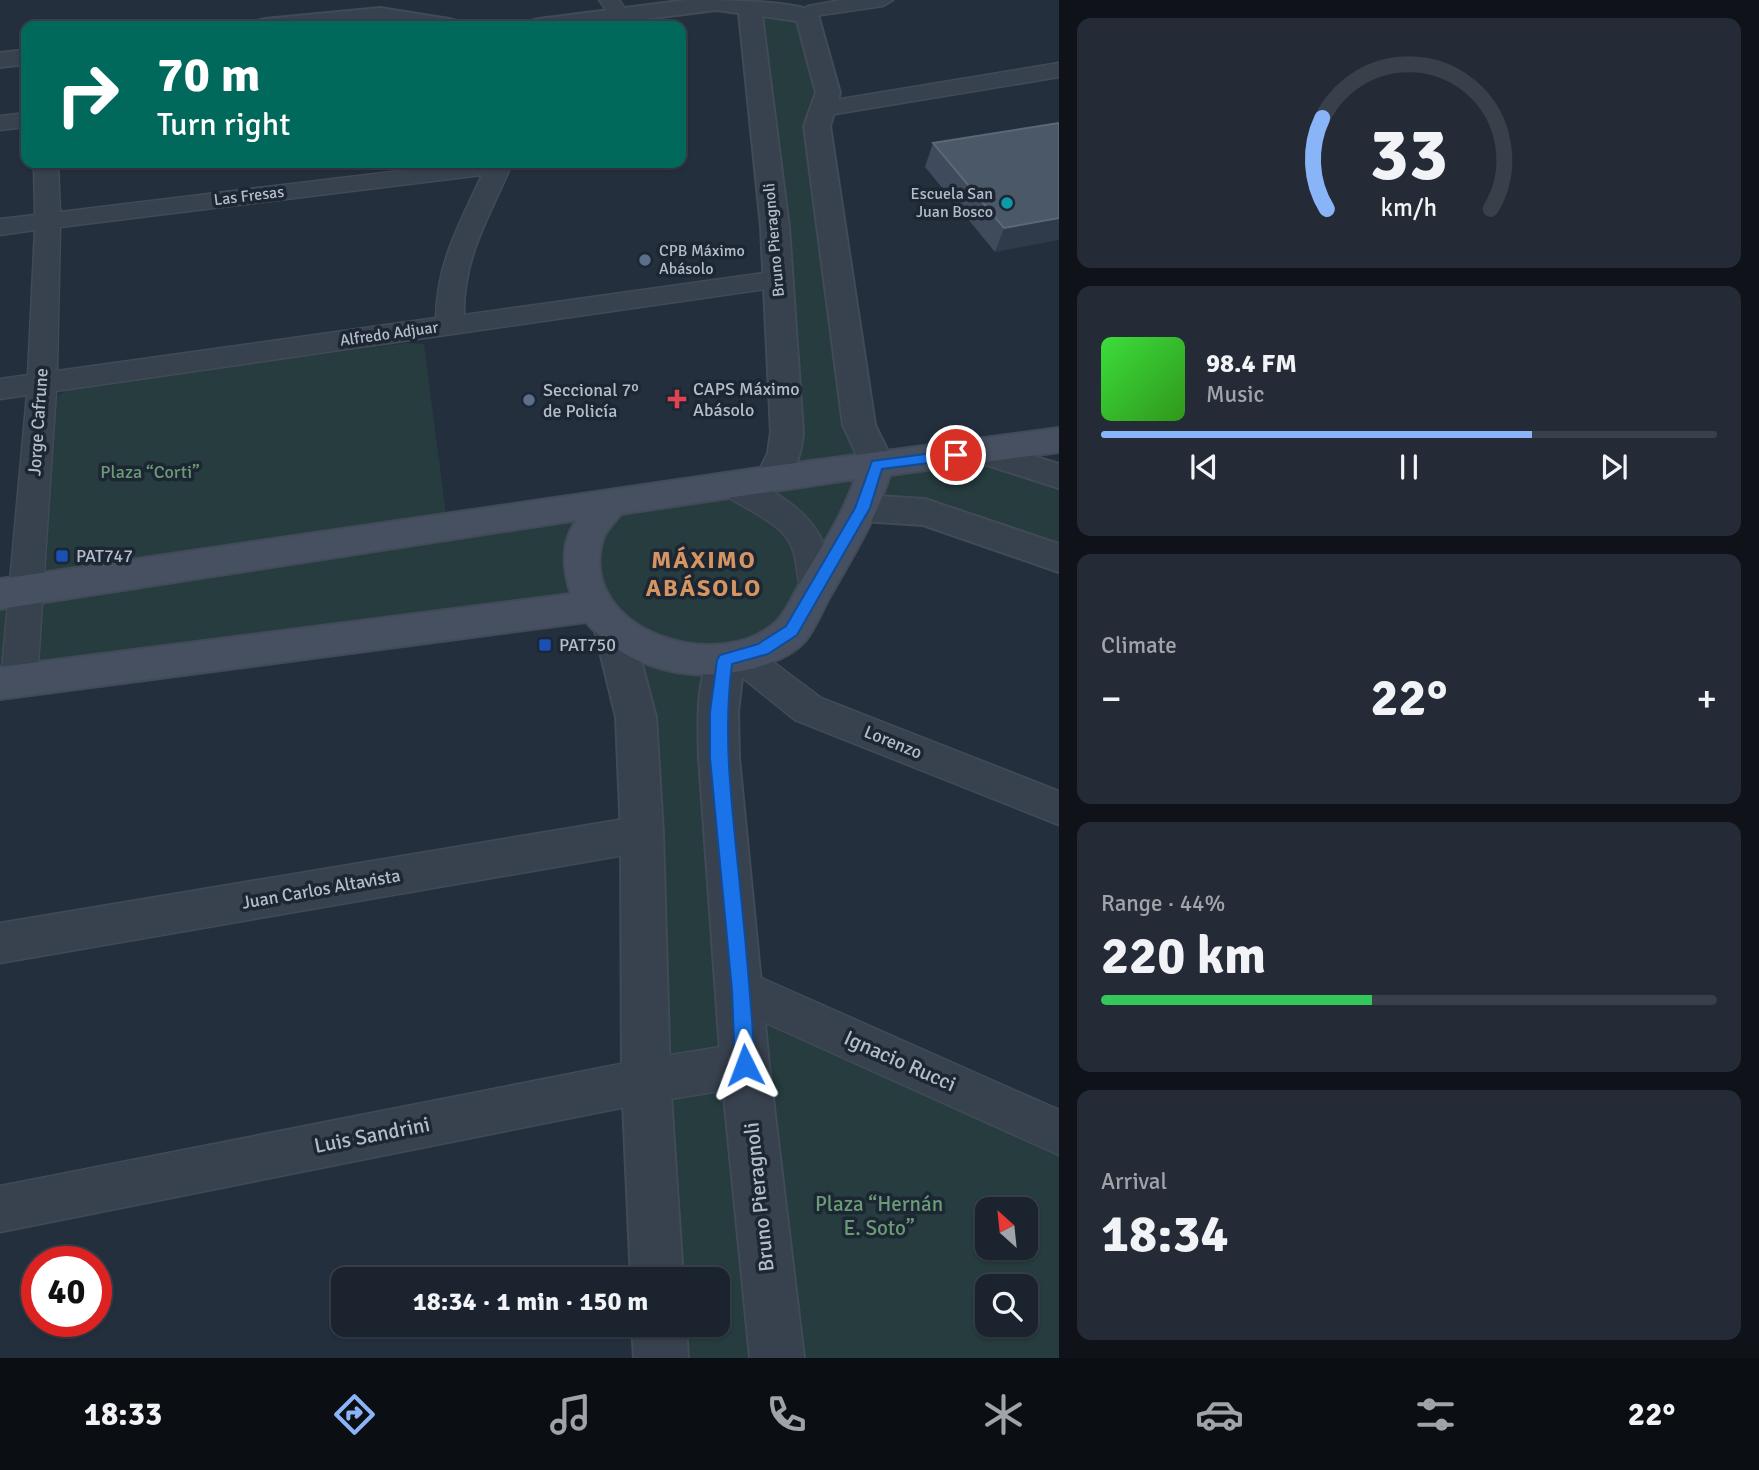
<!DOCTYPE html>
<html lang="en">
<head>
<meta charset="utf-8">
<style>
  body { margin:0; font-family:Signika,sans-serif; background:#242b36; color:#f1f3f6; height:100vh; display:flex; flex-direction:column; font-size:26px; white-space:nowrap }
  * { box-sizing:border-box; margin:0 }
  p { font-size:23px; color:#a0a4aa }
  .icon { flex:none; width:38px; height:38px; fill:none; stroke:currentColor; stroke-width:2; stroke-linecap:round; stroke-linejoin:round }
  .map { position:relative; flex:1; overflow:hidden }
  .side { display:flex; flex-direction:column; gap:18px; padding:18px; background:#0f1319; width:700px }
  .side>* { flex:none }
  .hud { position:absolute; left:21px; top:21px; width:665px; height:147px; border-radius:14px; box-shadow:0 2px 5px #0004,0 0 0 2px #39404a; background:#00695c; color:#fff; overflow:hidden }
  .needle { width:46px; rotate:333deg }
  .buttons { position:absolute; left:975px; top:1197px; display:grid; gap:14px }
  .buttons a { display:grid; place-items:center; width:63px; height:63px; border-radius:14px; background:#1b232e; box-shadow:0 2px 5px #0004,0 0 0 2px #39404a; font-size:35px }
  .speed { position:absolute; left:21px; top:1246px; display:flex; gap:14px; font-size:35px; font-weight:700; text-align:center }
  .speed>* { display:grid; place-content:center; width:91px; height:91px; border-radius:50%; background:#1b232e; box-shadow:0 2px 5px #0004,0 0 0 2px #39404a; line-height:1 }
  .speed .limit { border:10px solid #d22; background:#fff; color:#111 }
  .pin { position:absolute; display:grid; place-items:center; width:60px; height:60px; color:#fff; margin:-30px; border:4px solid #fff; border-radius:50%; box-shadow:0 2px 7px #0007 }
  .me { position:absolute; width:77px; margin:-38px; rotate:357deg; stroke-linejoin:round; filter:drop-shadow(0 0 5px #0008) }
  .turn { display:flex; align-items:center; gap:24px; height:147px; padding:0 21px; font-size:32px }
  .turn .icon { width:91px; height:91px; stroke-width:2.5 }
  .turn b { display:block; font-size:49px; line-height:60px }
  .big { font-size:52px; font-weight:700; line-height:1.1 }
  .side .widget { flex:1; display:flex; flex-direction:column; justify-content:center; gap:10px; min-width:0; padding:0 24px; border-radius:14px; background:#242b36 }
  .side .dial { align-items:center; gap:0 }
  .dial svg { height:182px; overflow:visible; fill:none; stroke:#39404a; stroke-width:7; stroke-linecap:round; text-anchor:middle }
  .dial text { fill:#f1f3f6; stroke:none }
  .song { display:flex; align-items:center; gap:21px }
  .cover { width:84px; height:84px; border-radius:10px; background:linear-gradient(135deg,hsl(120 70% 55%),hsl(110 70% 35%)) }
  .played { height:7px; border-radius:4px; background:linear-gradient(90deg,#8ab4f8 70%,#39404a 70%) }
  .keys { display:flex; justify-content:space-around; direction:ltr }
  .heat { display:flex; justify-content:space-between; align-items:center; font-size:38px; direction:ltr }
  .charge { height:10px; border-radius:5px; background:linear-gradient(90deg,#34c759 44%,#39404a 0) }
  .trip { position:absolute; left:331px; top:1267px; width:399px; height:70px; border-radius:14px; background:#1b232e; box-shadow:0 2px 5px #0004,0 0 0 2px #39404a; font-weight:700; line-height:70px; text-align:center }
  .dock { display:flex; height:112px; justify-content:space-around; align-items:center; background:#0b0e12; color:#a0a4aa }
  .dock .icon { width:49px; height:49px }
  .dock .on { color:#8ab4f8 }
  .dock b { font-size:32px; color:#f1f3f6 }
  main { display:flex; flex:1; min-height:0 }
  .map>svg:first-child { display:block }
  .green { fill:#263c3f; fill-rule:evenodd }
  .lines { fill:none; stroke-linecap:round; stroke-linejoin:round }
  .minor-casing { stroke:#414a57; stroke-width:3 }
  .tertiary-casing { stroke:#414a57; stroke-width:4 }
  .secondary-casing { stroke:#414a57; stroke-width:4 }
  .minor { fill:#38414e; fill-rule:evenodd }
  .tertiary { fill:#38414e; fill-rule:evenodd }
  .secondary { fill:#465061; fill-rule:evenodd }
  .wall { fill:#3f4b5c }
  .shaded-wall { fill:#2f3b4b }
  .building { fill:#4b5868; stroke:#5c6777; stroke-width:2 }
  .route { fill:#1a73e8; stroke:#114b97; stroke-width:2 }
  .culture-dot { fill:#0f9aa8; stroke:#1d2633; stroke-width:2.5 }
  .service-dot { fill:#5c6f8a; stroke:#1d2633; stroke-width:2.5 }
  .health-dot { fill:#e0444e; stroke:#1d2633; stroke-width:2.5 }
  .transit-dot { fill:#1a4fb4; stroke:#1d2633; stroke-width:2.5 }
  .labels { text-anchor:middle; dominant-baseline:central; stroke-width:7; stroke-linejoin:round; paint-order:stroke }
  .far-poi-label { font-size:16px; fill:#b4bcc9; stroke:#1d2633; text-anchor:end }
  .far-street-label { font-size:16px; fill:#b4bcc9; stroke:#1d2633 }
  .poi-label { font-size:18px; fill:#b4bcc9; stroke:#1d2633; text-anchor:start }
  .street-label { font-size:18px; fill:#b4bcc9; stroke:#1d2633 }
  .park-label { font-size:18px; fill:#6b9a76; stroke:#1d2633 }
  .near-street-label { font-size:21px; fill:#b4bcc9; stroke:#1d2633 }
  .near-park-label { font-size:21px; fill:#6b9a76; stroke:#1d2633 }
  .district-label { font-size:24px; font-weight:bold; letter-spacing:2px; fill:#d59563; stroke:#1d2633 }
</style>
</head>
<body>
<main>
<div class="map">
<svg width="1059" height="1358" viewBox="0 0 1059 1358">
  <rect width="100%" height="100%" fill="#242f3e"/>
  <g class="green">
    <path d="M750 9 807 15 828 93 817 126 877 464 983 452 1059 477V558L863 508 792 630 725 660 741 990 1059 1133V1358H661L659 1325H718V1279H657L646 1081 642 834 594 606 0 683V594L773 478 785 453ZM987 1209H1026V1248H987ZM987 1286H1026V1325H987Z"/>
    <path d="M407 343 424 344 447 523 26 583 57 396 74 387Z"/>
  </g>
  <g class="lines">
    <g class="minor-casing">
      <g id="minor">
        <path d="M599 0H619L629 14 626 18H612Z"/>
        <path d="M841 0H893L883 6 821 15 807 21 797 15 808 6Z"/>
        <path d="M1059 63V77L823 116 812 109 823 102Z"/>
        <path d="M26 113V127L0 130V116Z"/>
        <path d="M34 163H58L60 212 466 163H512C491 215 463 255 464 315L779 271 788 273 792 279 788 285 779 287 56 391 37 680 31 690 19 695 7 690 1 680 27 395 0 399V379L28 375 35 230 0 235V219L35 215ZM482 175C459 225 437 262 436 318L57 371 60 227Z"/>
        <path d="M731 474C773 487 822 515 829 563 831 575 832 584 827 595L815 599 803 595C794 577 800 555 786 537 768 514 725 502 716 485L720 477Z"/>
        <path d="M740 642 752 646 821 698 1059 791V825L795 720 728 666 723 656 728 646Z"/>
        <path d="M642 816 656 822 661 834 656 846 642 852 0 963V923Z"/>
        <path d="M741 969 1059 1110V1155L726 1005 720 990 726 975Z"/>
        <path d="M745 1043 760 1050 767 1065 760 1080 745 1087 646 1103 0 1232V1186L646 1059Z"/>
      </g>
    </g>
    <g class="tertiary-casing">
      <g id="tertiary">
        <path d="M687 0C709 0 808 0 818 15L840 93 830 126 875 425 894 464 889 473 877 476 865 473 843 425 804 126 816 93 797 21 762 16 789 227 803 432C802 453 795 468 785 487L773 490 761 487 756 478 768 453 771 432 761 227 739 13 716 10 590 26H527L531 21 539 19Z"/>
        <path d="M380 8 449 19 457 21 461 26H407L380 22 335 26H253L257 21 265 19Z"/>
        <path d="M26 50V64L0 67V53Z"/>
        <path d="M983 440 1059 464V488L971 460 966 452 971 444Z"/>
        <path d="M862 495 925 499 1059 544V572L923 525 862 521 850 517 845 508 850 499Z"/>
        <path d="M613 612 626 616 632 627 656 717 663 834 670 1081 683 1279H631L622 1081 621 834 616 717 594 627 600 616Z"/>
        <path d="M725 644 738 649 744 660 738 712 739 758 769 1065 804 1358H750L721 1065 699 758C698 723 696 681 712 649Z"/>
        <path d="M632 1325H686L688 1358H634Z"/>
      </g>
    </g>
    <g class="secondary-casing">
      <path id="secondary" d="M1059 428V452L890 475C876 519 852 558 829 598 822 611 815 628 806 640 794 654 772 663 755 668 694 684 629 671 586 622L0 699V667L571 594C563 570 560 542 577 520L0 609V579L773 466ZM855 479C842 517 820 549 800 583 794 594 787 610 778 620 722 677 575 631 603 539 606 530 616 521 621 514Z"/>
    </g>
    <use href="#minor" class="minor"/>
    <use href="#tertiary" class="tertiary"/>
    <use href="#secondary" class="secondary"/>
  </g>
  <path class="wall" d="M1059 123 995 252 925 167 933 143Z"/>
  <path class="shaded-wall" d="M1059 218V240L995 252 1004 228Z"/>
  <path class="building" d="M1059 123V218L1004 228 933 143Z"/>
  <path class="route" d="M956 450 963 455 961 459 882 469 870 508 797 635 768 654 732 664C723 734 731 797 738 867 745 933 751 999 755 1065L752 1072 745 1075 738 1072 735 1065 732 990 710 758V712L717 660 720 655 758 644 786 626 855 508 872 461Z"/>
  <circle class="culture-dot" cx="1007" cy="203" r="7"/>
  <g class="service-dot">
    <circle cx="645" cy="260" r="7"/>
    <circle cx="529" cy="400" r="7"/>
  </g>
  <path class="health-dot" d="M673.5 388.5h7v7h7v7h-7v7h-7v-7h-7v-7h7z"/>
  <g class="transit-dot">
    <rect x="55" y="549" width="14" height="14" rx="3.5"/>
    <rect x="538" y="638" width="14" height="14" rx="3.5"/>
  </g>
  <g class="labels">
    <g class="far-poi-label">
      <text x="993" y="194">Escuela San<tspan x="993" dy="18">Juan Bosco</tspan></text>
      <text x="659" y="251" text-anchor="start">CPB Máximo<tspan x="659" dy="18">Abásolo</tspan></text>
    </g>
    <g class="far-street-label">
      <text transform="translate(249 196) rotate(-7)">Las Fresas</text>
      <text transform="translate(774 240) rotate(-95)">Bruno Pieragnoli</text>
      <text transform="translate(389 334) rotate(-8)">Alfredo Adjuar</text>
    </g>
    <g class="poi-label">
      <text x="693" y="389">CAPS Máximo<tspan x="693" dy="21">Abásolo</tspan></text>
      <text x="543" y="390">Seccional 7º<tspan x="543" dy="21">de Policía</tspan></text>
      <text x="76" y="556">PAT747</text>
      <text x="559" y="645">PAT750</text>
    </g>
    <g class="street-label">
      <text transform="translate(38 422) rotate(-86)">Jorge Cafrune</text>
      <text transform="translate(893 742) rotate(22)">Lorenzo</text>
      <text transform="translate(321 889) rotate(-10)">Juan Carlos Altavista</text>
    </g>
    <g class="park-label">
      <text x="150" y="472">Plaza “Corti”</text>
    </g>
    <g class="near-street-label">
      <text transform="translate(900 1061) rotate(24)">Ignacio Rucci</text>
      <text transform="translate(372 1135) rotate(-11)">Luis Sandrini</text>
      <text transform="translate(759 1197) rotate(-96)">Bruno Pieragnoli</text>
    </g>
    <g class="near-park-label">
      <text x="879" y="1204">Plaza “Hernán<tspan x="879" dy="24">E. Soto”</tspan></text>
    </g>
    <g class="district-label">
      <text x="704" y="560">MÁXIMO<tspan x="704" dy="28">ABÁSOLO</tspan></text>
    </g>
  </g>
</svg>
<div class="buttons">
<a><svg class="needle" viewBox="-14 -14 28 28"><path d="M0-13l5 13h-10z" fill="#e53935"/><path d="M0 13l5-13h-10z" fill="#a0a4aa"/></svg></a>
<a><svg class="icon" aria-label="search" viewBox="0 0 24 24"><circle cx="10" cy="10" r="6"/><path d="M15 15l6 6"/></svg></a>
</div>
<div class="speed"><div class="limit">40</div></div>
<div class="pin" style="left:956px;top:455px;background:#d93025"><svg class="icon" aria-label="arrive" viewBox="0 0 24 24"><path d="M6 21V4h12l-3 4 3 4H6"/></svg></div>
<svg class="me" style="left:745px;top:1065px" viewBox="-20 -20 40 40"><path d="M0-17L14 15 0 8-14 15z" fill="#1a73e8" stroke="#fff" stroke-width="4"/></svg>
<div class="trip">18:34 · 1 min · 150 m</div>
<div class="hud">
<div class="turn"><svg class="icon" aria-label="right" viewBox="0 0 24 24"><path d="M7 20v-9h11M14 6l5 5-5 5"/></svg><div><b>70 m</b>Turn right</div></div>
</div>
</div>
<section class="side">
<div class="widget dial"><svg viewBox="0 0 100 80">
<path d="M14 69A42 42 0 1 1 86 69"/>
<path d="M14 69A42 42 0 0 1 12 29" stroke="#8ab4f8"/>
<text x="50" y="56" font-size="32" font-weight="700">33</text>
<text x="50" y="72" font-size="11">km/h</text>
</svg></div>
<div class="widget">
<div class="song"><i class="cover"></i><div><b>98.4 FM</b><p>Music</p></div></div>
<div class="played"></div>
<div class="keys"><svg class="icon" aria-label="previous" viewBox="0 0 24 24"><path d="M18 5L8 12l10 7zM5 5v14"/></svg><svg class="icon" aria-label="pause" viewBox="0 0 24 24"><path d="M8 5v14M16 5v14"/></svg><svg class="icon" aria-label="next" viewBox="0 0 24 24"><path d="M6 5l10 7-10 7zM19 5v14"/></svg></div>
</div>
<div class="widget"><p>Climate</p>
<div class="heat"><a>−</a><b class="big">22°</b><a>+</a></div>
</div>
<div class="widget"><p>Range · 44%</p><b class="big">220 km</b><div class="charge"></div></div>
<div class="widget"><p>Arrival</p><b class="big">18:34</b></div>
</section>
</main>
<nav class="dock">
<b>18:33</b>
<svg class="icon on" aria-label="directions" viewBox="0 0 24 24"><path d="M12 3l9 9-9 9-9-9zM9 14v-3h6M13 9l2 2-2 2"/></svg>
<svg class="icon" aria-label="music" viewBox="0 0 24 24"><path d="M9 18V5l10-2v13"/><circle cx="6" cy="18" r="3"/><circle cx="16" cy="16" r="3"/></svg>
<svg class="icon" aria-label="phone" viewBox="0 0 24 24"><path d="M5 4h4l2 5-3 2q2 4 5 5l2-3 5 2v4C11 20 4 13 5 4z"/></svg>
<svg class="icon" aria-label="climate" viewBox="0 0 24 24"><path d="M12 3v18M4 7l16 10M4 17L20 7"/></svg>
<svg class="icon" aria-label="car" viewBox="0 0 24 24"><path d="M5 17H2v-5l4-1 3-4h7l3 4 3 1v5h-3M9 17h6M6 11h13"/><circle cx="7" cy="17" r="2"/><circle cx="17" cy="17" r="2"/></svg>
<svg class="icon" aria-label="filters" viewBox="0 0 24 24"><path d="M4 7h16M4 17h16"/><circle cx="9" cy="7" r="2"/><circle cx="15" cy="17" r="2"/></svg>
<b>22°</b>
</nav>
</body>
</html>
